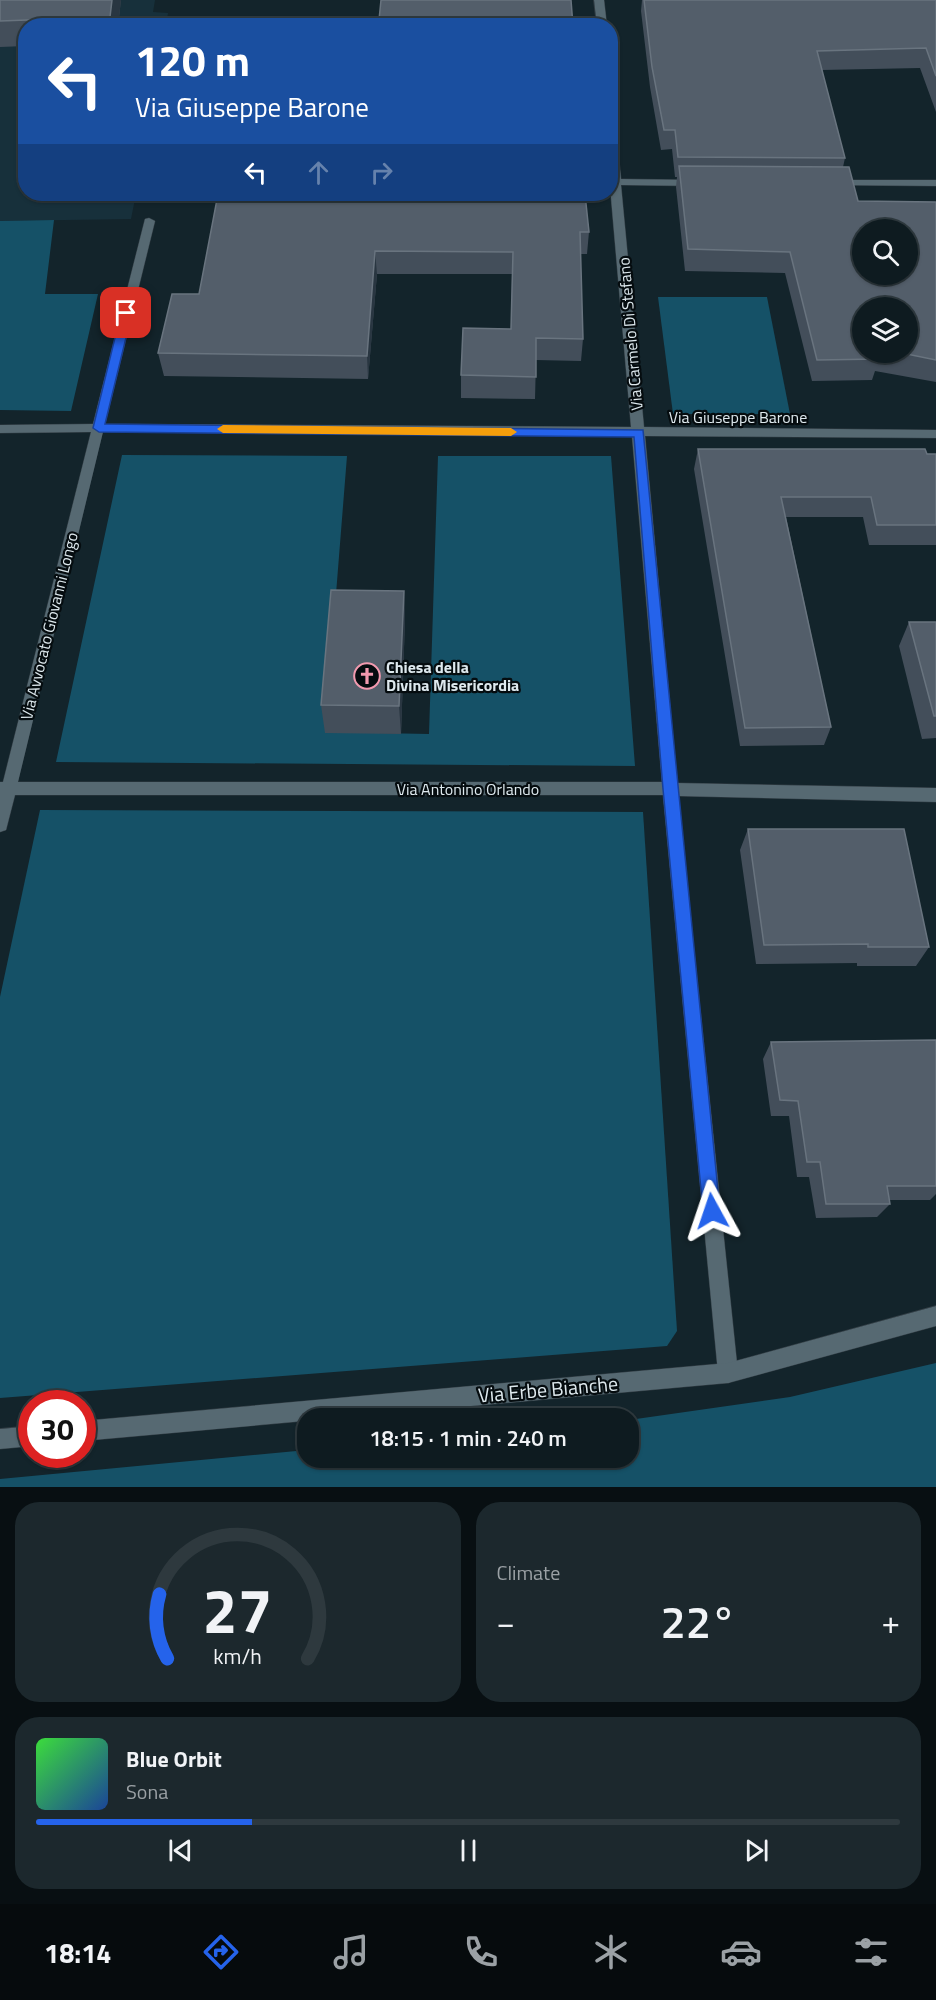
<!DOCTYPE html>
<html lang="en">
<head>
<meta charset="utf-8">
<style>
  body { margin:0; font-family:"Titillium Web",sans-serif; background:#1c282d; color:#f1f3f6; height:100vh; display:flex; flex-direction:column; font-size:22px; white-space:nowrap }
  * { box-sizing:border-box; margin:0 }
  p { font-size:20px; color:#9ba1a5 }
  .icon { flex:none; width:33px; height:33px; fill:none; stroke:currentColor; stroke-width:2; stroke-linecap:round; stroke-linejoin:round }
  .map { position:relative; height:1487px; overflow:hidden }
  .drawer { display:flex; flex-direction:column; gap:15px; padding:15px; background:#080f12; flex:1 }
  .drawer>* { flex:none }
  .guide { position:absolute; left:18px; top:18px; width:600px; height:183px; border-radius:24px; box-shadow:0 2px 4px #0004,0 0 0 2px #2e393e; background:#1a4fa0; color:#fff; overflow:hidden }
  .controls { position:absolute; left:852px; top:219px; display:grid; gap:12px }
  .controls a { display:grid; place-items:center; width:66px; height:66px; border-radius:50%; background:#0e1b20; box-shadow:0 2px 4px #0004,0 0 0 2px #2e393e; font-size:30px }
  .speed { position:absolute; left:18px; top:1390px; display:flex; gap:12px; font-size:30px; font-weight:700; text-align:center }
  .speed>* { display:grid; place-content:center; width:78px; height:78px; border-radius:50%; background:#0e1b20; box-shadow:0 2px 4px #0004,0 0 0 2px #2e393e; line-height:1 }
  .speed .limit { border:9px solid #d22; background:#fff; color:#111 }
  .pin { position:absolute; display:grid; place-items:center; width:51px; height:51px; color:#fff; margin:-26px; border-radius:12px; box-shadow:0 3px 9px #0006 }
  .me { position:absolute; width:66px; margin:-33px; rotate:355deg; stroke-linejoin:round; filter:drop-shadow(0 0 4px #0008) }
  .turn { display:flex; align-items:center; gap:21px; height:126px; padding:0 18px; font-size:27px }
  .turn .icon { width:78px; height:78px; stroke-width:2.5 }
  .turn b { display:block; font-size:42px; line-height:51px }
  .lanes { display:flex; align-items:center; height:57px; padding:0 18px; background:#0003; justify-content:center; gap:30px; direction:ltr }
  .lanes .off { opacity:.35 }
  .big { font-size:45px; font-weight:600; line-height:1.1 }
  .drawer .card { flex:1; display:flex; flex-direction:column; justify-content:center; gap:9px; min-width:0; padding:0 21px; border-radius:24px; background:#1c282d }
  .drawer .dial { align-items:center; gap:0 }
  .dial svg { height:156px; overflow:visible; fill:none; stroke:#2e393e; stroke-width:7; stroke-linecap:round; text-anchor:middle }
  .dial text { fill:#f1f3f6; stroke:none }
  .song { display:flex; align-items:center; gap:18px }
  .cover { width:72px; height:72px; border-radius:9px; background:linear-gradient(135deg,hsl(120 70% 55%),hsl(220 70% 35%)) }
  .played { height:6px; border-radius:3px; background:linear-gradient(90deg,#2563eb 25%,#2e393e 25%) }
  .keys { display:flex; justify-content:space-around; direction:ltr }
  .heat { display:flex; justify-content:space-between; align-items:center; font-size:33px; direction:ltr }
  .drawer .tiles { flex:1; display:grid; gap:15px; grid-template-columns:1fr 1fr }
  .card:last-child { grid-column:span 2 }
  .trip { position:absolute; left:297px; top:1408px; width:342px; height:60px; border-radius:24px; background:#0e1b20; box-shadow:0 2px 4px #0004,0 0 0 2px #2e393e; font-weight:600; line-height:60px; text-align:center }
  .tabs { display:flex; height:96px; justify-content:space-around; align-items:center; background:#060b0d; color:#9ba1a5 }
  .tabs .icon { width:42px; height:42px }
  .tabs .on { color:#2563eb }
  .tabs b { font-size:27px; color:#f1f3f6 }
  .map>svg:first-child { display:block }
  .built { fill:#17303b }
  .green { fill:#155167 }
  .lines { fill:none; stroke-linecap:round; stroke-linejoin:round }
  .minor-casing { stroke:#323d44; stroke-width:1 }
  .tertiary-casing { stroke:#323d44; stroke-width:1 }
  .minor { fill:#566972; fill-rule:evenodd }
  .tertiary { fill:#566972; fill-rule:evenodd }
  .wall { fill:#434e5a; fill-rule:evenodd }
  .shaded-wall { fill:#293641 }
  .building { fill:#535e6a; stroke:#69747f; stroke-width:1.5; fill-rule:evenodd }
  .route { fill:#2563eb; stroke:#184099; stroke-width:1.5 }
  .slow { fill:#f59e0b }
  .labels { text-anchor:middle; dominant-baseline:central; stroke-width:4.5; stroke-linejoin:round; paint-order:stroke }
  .street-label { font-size:16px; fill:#dee9ee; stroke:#050c0f }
  .poi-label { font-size:16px; font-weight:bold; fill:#dee9ee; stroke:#050c0f; text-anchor:start }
  .near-street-label { font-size:20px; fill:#dee9ee; stroke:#050c0f }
</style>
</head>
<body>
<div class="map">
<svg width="936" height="1487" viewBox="0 0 936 1487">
  <rect width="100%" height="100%" fill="#13242b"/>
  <path class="built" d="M0 0H155L153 12 168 13 166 25 26 26V194H136L131 219 0 221Z"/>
  <g class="green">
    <path d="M54 220 45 294H98L71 411 0 410V221Z"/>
    <path d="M658 297H767L790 414H673Z"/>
    <path d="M122 455 347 456 325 732 429 734 438 456H611L635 766 56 762Z"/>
    <path d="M40 810 643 812 677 1331 667 1346 0 1398V997Z"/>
    <path d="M936 1363V1487H0V1479L307 1450 308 1458H628L629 1420 790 1397Z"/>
  </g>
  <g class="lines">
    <g class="minor-casing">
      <g id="minor">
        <path d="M594 0H604L607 26H597Z"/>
        <path d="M610 117 615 120 621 179 697 180 702 183 697 186 621 185 644 427 936 430V438L645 436 677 783 936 788V802L678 796 738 1373 735 1380 728 1383 721 1380 718 1373 663 795H15L6 830 0 832V782H3L91 432 0 433V425L93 424 145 219 149 218 155 221 105 424 631 427 610 186ZM103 432 632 436 662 782H18Z"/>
        <path d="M832 180H936V186L828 185V181Z"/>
      </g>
    </g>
    <g class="tertiary-casing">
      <g id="tertiary">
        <path d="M936 1306V1326L728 1383 82 1441V1421L728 1363Z"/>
        <path d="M32 1426V1446L0 1449V1429Z"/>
      </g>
    </g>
    <use href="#minor" class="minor"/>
    <use href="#tertiary" class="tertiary"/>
  </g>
  <g class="wall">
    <path d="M0 0H121L118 26H26V46L0 47Z"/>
    <path d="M381 0 573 26H379Z"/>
    <path d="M642 0H936V112L920 68 822 70 845 158 843 167 858 201 936 202V382L875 371 872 380 812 381 785 273 685 271 676 187 677 177H675L672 149 661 150 650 87 641 11ZM862 308 908 352H862Z"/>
    <path d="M218 194 589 232 587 254H580L583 339 581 361 536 360 535 399 461 398V375L511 329 512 274H377L368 379 164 376 158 353 199 294Z"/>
    <path d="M698 449 936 454V545H869L863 517H786L831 727 824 745 740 746 694 469Z"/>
    <path d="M404 591 405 620 401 734 325 733 321 705Z"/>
    <path d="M909 622H936V738L922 739 899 646Z"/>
    <path d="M748 829 929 947 916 966H857V963L756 964 740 850Z"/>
    <path d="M936 1040V1194L930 1200H889L890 1204 877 1217 816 1218 809 1177H797L789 1116H771L763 1059 771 1042Z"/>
  </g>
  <g class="shaded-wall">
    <path d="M112 0H121L118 26H111L110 17Z"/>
    <path d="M375 251 377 274 368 379 367 356Z"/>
    <path d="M404 591 405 620 401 734 399 706Z"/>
  </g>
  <g class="building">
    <path d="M0 0H112L110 17 0 21Z"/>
    <path d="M381 0H571L573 26H524L523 21 379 20Z"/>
    <path d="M644 0H936V76L926 48 817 51 845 158 678 157 675 130H664L652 67Z"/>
    <path d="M292 20H345V26H291Z"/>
    <path d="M679 166 849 167 858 201 936 202V360L897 352H908V308H862V352H877L879 359 817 360 790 252 688 249ZM862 230H908V274H862Z"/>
    <path d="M218 194H585L589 232H580L583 339 536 338V377L461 375 463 328 511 329 513 252 375 251 367 356 158 353 172 294H199Z"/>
    <path d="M698 449H925L927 454H936V525H877L871 497H781L831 727 745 728Z"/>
    <path d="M331 590 404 591 399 706 321 705Z"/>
    <path d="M909 622H936V716H934Z"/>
    <path d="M748 829H904L929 947H868V944L764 945Z"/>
    <path d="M936 1040V1186H887L890 1204H826L820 1162H807L798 1101 780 1100 771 1042Z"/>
  </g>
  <path class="route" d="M126 309 132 313 105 424 643 430 720 1211 718 1217 712 1220 706 1217 703 1211 663 789 634 437 99 432 93 428 121 313Z"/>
  <path class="slow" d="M223 425 511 428 517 432 511 436 223 433 217 429Z"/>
  <defs>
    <g id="church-ring" transform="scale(1.35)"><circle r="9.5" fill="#050c0f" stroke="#f29aaf" stroke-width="1.5"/><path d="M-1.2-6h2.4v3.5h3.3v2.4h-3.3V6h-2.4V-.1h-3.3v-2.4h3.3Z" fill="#f29aaf"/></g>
  </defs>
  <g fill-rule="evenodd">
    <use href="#church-ring" x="367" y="676"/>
  </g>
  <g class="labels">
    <g class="street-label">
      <text transform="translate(630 334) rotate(-95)">Via Carmelo Di Stefano</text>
      <text x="738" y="417">Via Giuseppe Barone</text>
      <text transform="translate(49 626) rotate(-76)">Via Avvocato Giovanni Longo</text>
      <text x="468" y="789">Via Antonino Orlando</text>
    </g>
    <g class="poi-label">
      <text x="386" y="667">Chiesa della<tspan x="386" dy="18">Divina Misericordia</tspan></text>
    </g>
    <g class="near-street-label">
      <text transform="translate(548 1389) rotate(-5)">Via Erbe Bianche</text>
    </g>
  </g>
</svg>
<div class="controls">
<a><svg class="icon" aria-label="search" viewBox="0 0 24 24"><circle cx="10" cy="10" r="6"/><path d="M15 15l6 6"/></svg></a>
<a><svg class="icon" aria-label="layers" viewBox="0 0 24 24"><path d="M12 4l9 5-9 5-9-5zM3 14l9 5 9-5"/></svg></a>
</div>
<div class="speed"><div class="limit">30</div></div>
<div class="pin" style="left:126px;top:313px;background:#d93025"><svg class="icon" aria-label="arrive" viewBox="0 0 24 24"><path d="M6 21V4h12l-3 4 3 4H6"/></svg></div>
<svg class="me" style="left:712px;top:1211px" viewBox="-20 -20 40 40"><path d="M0-17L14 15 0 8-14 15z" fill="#2563eb" stroke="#fff" stroke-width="4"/></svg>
<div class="trip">18:15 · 1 min · 240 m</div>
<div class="guide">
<div class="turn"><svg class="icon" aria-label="left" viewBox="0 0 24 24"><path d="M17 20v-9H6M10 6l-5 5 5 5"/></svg><div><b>120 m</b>Via Giuseppe Barone</div></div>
<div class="lanes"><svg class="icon" aria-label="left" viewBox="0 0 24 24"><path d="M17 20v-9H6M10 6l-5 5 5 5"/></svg><svg class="icon off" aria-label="ahead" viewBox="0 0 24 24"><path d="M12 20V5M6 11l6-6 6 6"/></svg><svg class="icon off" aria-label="right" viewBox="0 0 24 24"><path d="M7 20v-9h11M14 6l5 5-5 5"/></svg></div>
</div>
</div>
<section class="drawer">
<div class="tiles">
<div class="card dial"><svg viewBox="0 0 100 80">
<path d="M14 69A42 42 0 1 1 86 69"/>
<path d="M14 69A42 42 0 0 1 10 36" stroke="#2563eb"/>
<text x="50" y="56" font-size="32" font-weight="700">27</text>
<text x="50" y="72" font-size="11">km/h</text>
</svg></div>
<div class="card"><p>Climate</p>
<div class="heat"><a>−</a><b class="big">22°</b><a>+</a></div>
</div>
<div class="card">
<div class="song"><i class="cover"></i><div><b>Blue Orbit</b><p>Sona</p></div></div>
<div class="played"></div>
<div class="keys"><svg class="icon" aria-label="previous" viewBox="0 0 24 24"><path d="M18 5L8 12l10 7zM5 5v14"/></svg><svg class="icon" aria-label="pause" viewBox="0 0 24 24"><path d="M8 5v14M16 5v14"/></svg><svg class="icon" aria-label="next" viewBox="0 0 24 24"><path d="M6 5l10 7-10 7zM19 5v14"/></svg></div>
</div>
</div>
</section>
<nav class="tabs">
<b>18:14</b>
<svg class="icon on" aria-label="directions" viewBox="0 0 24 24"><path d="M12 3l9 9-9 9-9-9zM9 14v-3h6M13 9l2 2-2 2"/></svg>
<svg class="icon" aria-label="music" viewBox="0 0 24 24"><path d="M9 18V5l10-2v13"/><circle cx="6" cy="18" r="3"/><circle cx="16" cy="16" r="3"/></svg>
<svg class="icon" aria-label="phone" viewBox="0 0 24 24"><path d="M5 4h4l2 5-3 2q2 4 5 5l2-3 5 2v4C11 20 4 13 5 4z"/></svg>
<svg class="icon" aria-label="climate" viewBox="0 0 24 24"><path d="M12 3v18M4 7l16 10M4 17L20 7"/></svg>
<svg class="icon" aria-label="car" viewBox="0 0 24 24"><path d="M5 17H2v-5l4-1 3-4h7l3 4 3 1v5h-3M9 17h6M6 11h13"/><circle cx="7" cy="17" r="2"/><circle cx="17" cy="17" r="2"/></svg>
<svg class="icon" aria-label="filters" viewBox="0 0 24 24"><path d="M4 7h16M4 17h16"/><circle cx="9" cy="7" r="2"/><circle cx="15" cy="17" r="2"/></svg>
</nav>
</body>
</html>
